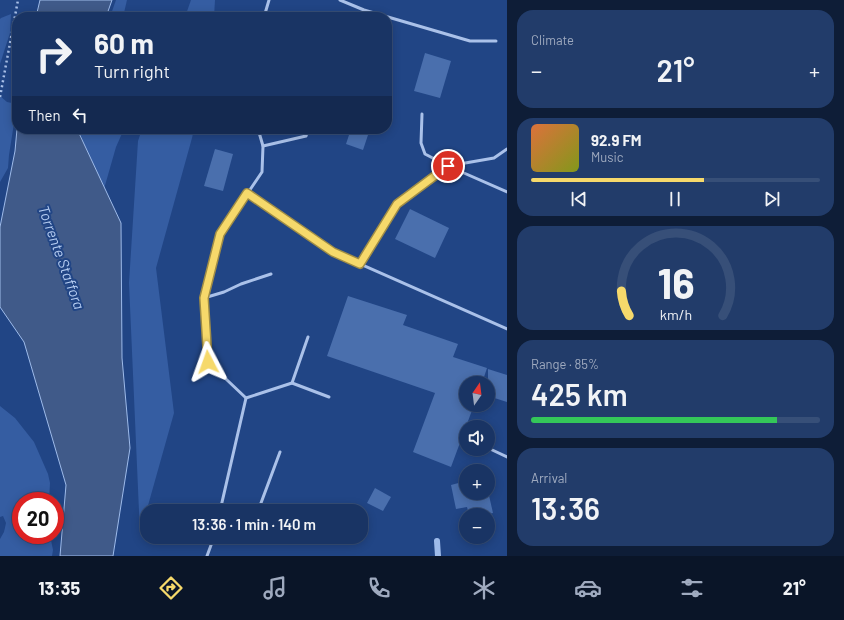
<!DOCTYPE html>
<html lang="en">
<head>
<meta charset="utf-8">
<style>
  body { margin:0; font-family:Barlow,sans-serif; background:#223c6a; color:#f1f3f6; height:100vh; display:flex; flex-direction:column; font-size:15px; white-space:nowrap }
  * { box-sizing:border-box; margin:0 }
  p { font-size:13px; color:#9faabf }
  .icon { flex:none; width:22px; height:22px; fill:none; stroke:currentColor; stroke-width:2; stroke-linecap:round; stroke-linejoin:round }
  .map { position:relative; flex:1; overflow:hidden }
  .details { display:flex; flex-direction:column; gap:10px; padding:10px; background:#0e1d37; width:337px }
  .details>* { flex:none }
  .top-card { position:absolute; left:12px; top:12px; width:380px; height:122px; border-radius:16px; box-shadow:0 2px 10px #0003,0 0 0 1px #374f78; background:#193464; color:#f1f3f6; overflow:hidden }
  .needle { width:26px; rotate:14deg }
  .buttons { position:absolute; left:459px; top:376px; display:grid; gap:8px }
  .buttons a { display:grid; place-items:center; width:36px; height:36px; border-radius:50%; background:#193464; box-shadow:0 2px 10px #0003,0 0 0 1px #374f78; font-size:20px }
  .speed { position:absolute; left:12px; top:492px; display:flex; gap:8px; font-size:20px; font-weight:700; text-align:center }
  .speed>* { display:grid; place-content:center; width:52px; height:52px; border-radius:50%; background:#193464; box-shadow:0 2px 10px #0003,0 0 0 1px #374f78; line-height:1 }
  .speed .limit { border:6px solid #d22; background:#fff; color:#111 }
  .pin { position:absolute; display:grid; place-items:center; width:34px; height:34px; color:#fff; margin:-17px; border:2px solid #fff; border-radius:50%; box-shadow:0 1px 4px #0007 }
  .me { position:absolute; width:44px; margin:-22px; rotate:356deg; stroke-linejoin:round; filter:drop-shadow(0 0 3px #0008) }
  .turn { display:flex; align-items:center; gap:14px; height:84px; padding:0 16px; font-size:18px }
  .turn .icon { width:52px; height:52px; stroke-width:2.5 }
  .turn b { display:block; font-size:28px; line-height:34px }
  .then { display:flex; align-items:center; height:38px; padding:0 16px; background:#0003; gap:8px; font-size:15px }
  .big { font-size:30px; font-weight:600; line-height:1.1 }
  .details .tile { flex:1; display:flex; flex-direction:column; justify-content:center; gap:6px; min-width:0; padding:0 14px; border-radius:16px; background:#223c6a }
  .details .dial { align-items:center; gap:0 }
  .dial svg { height:104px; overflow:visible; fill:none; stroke:#374f78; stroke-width:7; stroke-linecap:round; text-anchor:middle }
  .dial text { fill:#f1f3f6; stroke:none }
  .song { display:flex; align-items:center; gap:12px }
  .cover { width:48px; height:48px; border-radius:6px; background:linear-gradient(135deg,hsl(20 70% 55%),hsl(70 70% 35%)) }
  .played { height:4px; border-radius:2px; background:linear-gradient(90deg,#f6d96b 60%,#374f78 60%) }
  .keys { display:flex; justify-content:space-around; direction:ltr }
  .heat { display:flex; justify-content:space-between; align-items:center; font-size:22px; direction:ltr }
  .charge { height:6px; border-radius:3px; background:linear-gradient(90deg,#34c759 85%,#374f78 0) }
  .trip { position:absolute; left:140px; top:504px; width:228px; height:40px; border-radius:16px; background:#193464; box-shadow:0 2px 10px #0003,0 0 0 1px #374f78; font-weight:600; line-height:40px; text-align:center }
  .tabs { display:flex; height:64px; justify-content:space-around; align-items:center; background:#0a1528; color:#9faabf }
  .tabs .icon { width:28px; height:28px }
  .tabs .current { color:#f6d96b }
  .tabs b { font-size:18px; color:#f1f3f6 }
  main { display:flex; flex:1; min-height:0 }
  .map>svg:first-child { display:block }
  .green { fill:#355da2 }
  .water { fill:#405a89; stroke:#9ebbea }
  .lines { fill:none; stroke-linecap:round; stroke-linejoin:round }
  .stream { stroke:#9ebbea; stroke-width:6 }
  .building { fill:#4a6fad }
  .path { stroke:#aac1e9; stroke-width:2.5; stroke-dasharray:2 3; stroke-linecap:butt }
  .service { stroke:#aac1e9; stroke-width:3 }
  .route-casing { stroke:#a08d46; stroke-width:10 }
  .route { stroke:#f6d96b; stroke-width:7 }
  .labels { text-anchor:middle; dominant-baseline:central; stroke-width:4; stroke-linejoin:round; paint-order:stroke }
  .water-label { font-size:15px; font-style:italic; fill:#b5ccf1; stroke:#214585 }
</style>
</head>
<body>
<main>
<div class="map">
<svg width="507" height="556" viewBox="0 0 507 556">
  <rect width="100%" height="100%" fill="#214585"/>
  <g class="green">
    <path d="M116 0H127L123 17H110Z"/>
    <path d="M191 0H215L214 17H185Z"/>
    <path d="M11 14 10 33 0 64V19L1 18Z"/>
    <path d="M0 96 7 102 17 104 9 155 8 168 0 182Z"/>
    <path d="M63 129H124L116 147 102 196Z"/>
    <path d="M142 129H194L192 138 156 268 174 413 140 534 129 283 138 141Z"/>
    <path d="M0 406 15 418 34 442 48 474 50 483 49 501H21V535H50L53 550 52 556H0V539L4 532 6 523 3 516 0 517Z"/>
  </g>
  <g class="water">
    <path d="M40 0H112L106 17H36Z"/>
    <path d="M17 129H77L121 223 122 358 130 448 113 556H60L66 485 24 342 0 307V227L15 151Z"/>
  </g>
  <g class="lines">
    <path class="stream" d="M437 541 438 556"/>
  </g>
  <g class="building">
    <path d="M425 53 451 61 440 98 414 91Z"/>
    <path d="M351 129H370L363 150 346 144Z"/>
    <path d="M215 149 233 154 223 191 204 186Z"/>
    <path d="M410 209 449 228 435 258 395 239Z"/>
    <path d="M348 296 407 315 403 325 458 344 453 357 487 368 482 383H466V405H474L451 467 413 452 435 393 327 356Z"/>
    <path d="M488 369 507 375V402L488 396Z"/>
    <path d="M466 481V493H488V491L493 513 483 515H469L467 507 456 509 451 485Z"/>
    <path d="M375 488 391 497 383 511 367 503Z"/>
  </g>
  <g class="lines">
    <path class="path" d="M0 97 18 0"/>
    <g class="service">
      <path d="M340 0 364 10 470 41H496"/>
      <path d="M264 17 269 0"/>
      <path d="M422 114 421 143 425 154 448 166 494 158 507 149"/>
      <path d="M263 146 306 136 308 129"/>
      <path d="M247 193 333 252 507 329"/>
      <path d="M360 264 397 203 448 166 507 192"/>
      <path d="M204 298 224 292 241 284 271 274"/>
      <path d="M292 383 329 397"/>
      <path d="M246 398 292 383 308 337"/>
      <path d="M488 448 507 457"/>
      <path d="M220 511 246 398 208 362 204 298 220 234 262 172 263 146 258 129"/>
      <path d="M258 511 280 452"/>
      <path d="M213 539 223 537"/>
      <path d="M207 556 214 537"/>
    </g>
  </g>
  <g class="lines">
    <g class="route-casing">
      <path id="route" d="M208 362 204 298 220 234 247 193 333 252 360 264 397 204 448 166"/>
    </g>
    <use href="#route" class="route"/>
  </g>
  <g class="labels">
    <g class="water-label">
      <text transform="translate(62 257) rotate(70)">Torrente Staffora</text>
    </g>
  </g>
</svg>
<div class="buttons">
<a><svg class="needle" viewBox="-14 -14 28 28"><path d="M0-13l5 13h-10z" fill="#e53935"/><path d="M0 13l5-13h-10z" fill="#9faabf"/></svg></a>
<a><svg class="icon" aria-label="sound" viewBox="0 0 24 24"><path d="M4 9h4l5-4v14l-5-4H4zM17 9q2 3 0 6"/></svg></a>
<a>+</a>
<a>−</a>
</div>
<div class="speed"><div class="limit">20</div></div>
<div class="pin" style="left:448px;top:166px;background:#d93025"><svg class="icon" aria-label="arrive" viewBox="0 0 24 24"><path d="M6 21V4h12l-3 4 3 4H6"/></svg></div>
<svg class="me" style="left:208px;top:362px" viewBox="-20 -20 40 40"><path d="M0-17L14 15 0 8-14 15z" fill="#f6d96b" stroke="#fff" stroke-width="4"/></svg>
<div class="trip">13:36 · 1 min · 140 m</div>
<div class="top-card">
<div class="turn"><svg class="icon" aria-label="right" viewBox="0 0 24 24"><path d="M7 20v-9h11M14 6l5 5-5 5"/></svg><div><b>60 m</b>Turn right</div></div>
<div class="then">Then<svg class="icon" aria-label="left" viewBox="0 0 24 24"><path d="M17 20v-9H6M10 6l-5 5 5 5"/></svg></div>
</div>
</div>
<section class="details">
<div class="tile"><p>Climate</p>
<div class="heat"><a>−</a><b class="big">21°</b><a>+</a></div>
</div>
<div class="tile">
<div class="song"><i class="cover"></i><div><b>92.9 FM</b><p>Music</p></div></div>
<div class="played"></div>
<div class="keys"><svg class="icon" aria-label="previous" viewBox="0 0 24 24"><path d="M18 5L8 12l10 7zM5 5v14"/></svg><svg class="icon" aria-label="pause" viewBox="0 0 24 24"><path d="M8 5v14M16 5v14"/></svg><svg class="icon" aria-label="next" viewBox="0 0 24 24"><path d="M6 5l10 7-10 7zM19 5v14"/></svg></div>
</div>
<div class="tile dial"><svg viewBox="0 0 100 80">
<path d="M14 69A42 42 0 1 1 86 69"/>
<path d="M14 69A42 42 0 0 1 8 50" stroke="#f6d96b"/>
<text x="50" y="56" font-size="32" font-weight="700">16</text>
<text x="50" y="72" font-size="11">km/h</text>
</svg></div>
<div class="tile"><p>Range · 85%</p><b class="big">425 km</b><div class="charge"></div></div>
<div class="tile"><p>Arrival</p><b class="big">13:36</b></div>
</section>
</main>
<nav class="tabs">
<b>13:35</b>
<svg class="icon current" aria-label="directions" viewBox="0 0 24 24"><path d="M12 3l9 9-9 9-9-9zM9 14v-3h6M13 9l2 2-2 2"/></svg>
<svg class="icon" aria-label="music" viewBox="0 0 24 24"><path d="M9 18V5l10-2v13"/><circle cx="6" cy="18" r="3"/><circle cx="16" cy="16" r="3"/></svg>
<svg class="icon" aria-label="phone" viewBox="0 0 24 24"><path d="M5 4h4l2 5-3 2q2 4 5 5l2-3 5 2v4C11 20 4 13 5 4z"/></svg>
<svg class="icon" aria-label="climate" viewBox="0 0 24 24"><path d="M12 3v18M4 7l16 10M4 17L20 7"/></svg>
<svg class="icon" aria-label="car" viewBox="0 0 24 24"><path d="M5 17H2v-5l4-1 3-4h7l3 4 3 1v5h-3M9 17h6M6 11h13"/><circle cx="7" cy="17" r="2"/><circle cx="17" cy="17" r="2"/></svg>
<svg class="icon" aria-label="filters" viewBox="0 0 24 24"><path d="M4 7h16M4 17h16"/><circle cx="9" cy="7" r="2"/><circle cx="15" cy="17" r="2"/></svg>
<b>21°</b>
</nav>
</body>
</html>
